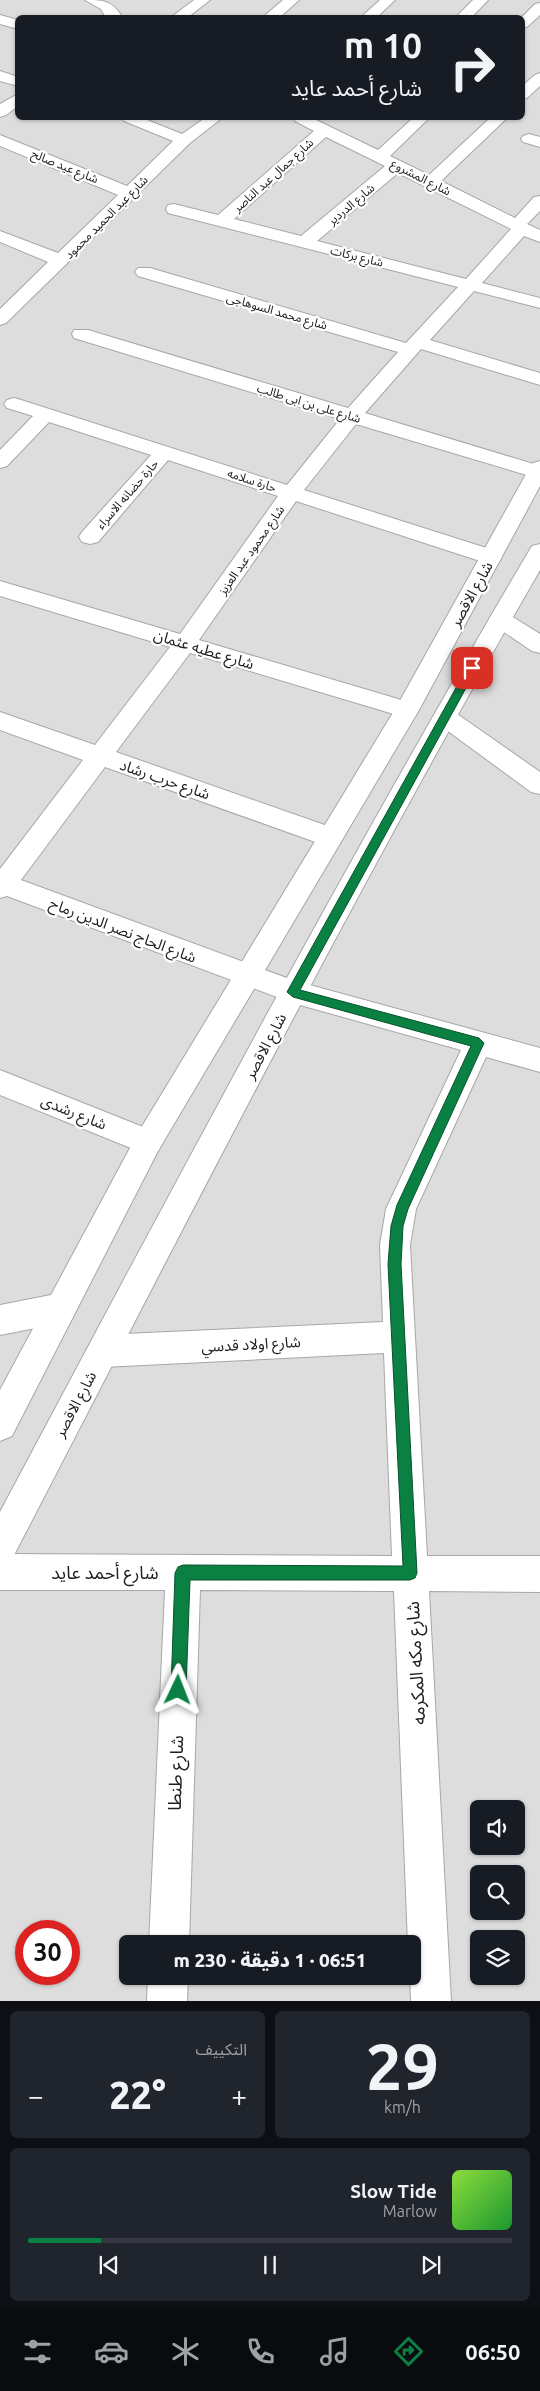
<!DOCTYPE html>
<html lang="ar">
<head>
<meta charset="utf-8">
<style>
  body { margin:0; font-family:Ubuntu,"Noto Sans Arabic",sans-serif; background:#20242c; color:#f1f3f6; direction:rtl; height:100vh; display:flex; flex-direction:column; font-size:19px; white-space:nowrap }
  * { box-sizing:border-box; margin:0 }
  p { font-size:16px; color:#9ea1a6 }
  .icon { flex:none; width:28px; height:28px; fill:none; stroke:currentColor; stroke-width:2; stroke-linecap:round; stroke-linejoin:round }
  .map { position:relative; height:2001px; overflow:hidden; direction:ltr }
  .side { display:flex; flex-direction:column; gap:10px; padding:10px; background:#0d0f14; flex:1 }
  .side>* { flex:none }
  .banner { position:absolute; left:15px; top:15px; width:510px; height:105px; border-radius:8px; box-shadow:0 1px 4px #0004; direction:rtl; background:#171b24; color:#f1f3f6; overflow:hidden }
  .fabs { position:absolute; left:470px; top:1800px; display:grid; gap:10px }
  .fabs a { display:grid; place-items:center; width:55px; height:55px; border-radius:8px; background:#171b24; box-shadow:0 1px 4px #0004; font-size:25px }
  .speed { position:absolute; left:15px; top:1920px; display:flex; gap:10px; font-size:25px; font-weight:700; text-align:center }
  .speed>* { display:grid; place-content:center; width:65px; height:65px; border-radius:50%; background:#171b24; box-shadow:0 1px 4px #0004; line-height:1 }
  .speed .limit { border:8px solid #d22; background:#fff; color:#111 }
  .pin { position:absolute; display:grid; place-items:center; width:42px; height:42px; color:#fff; margin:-21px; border-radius:10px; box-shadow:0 2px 8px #0006 }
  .me { position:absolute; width:55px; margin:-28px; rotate:2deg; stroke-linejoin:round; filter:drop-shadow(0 0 4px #0008) }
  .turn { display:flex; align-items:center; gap:18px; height:105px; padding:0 20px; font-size:22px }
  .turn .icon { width:65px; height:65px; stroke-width:2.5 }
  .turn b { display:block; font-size:35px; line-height:42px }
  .big { font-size:38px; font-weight:800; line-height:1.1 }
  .side .widget { flex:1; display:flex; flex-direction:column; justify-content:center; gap:8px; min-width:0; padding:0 18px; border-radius:8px; background:#20242c }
  .side .dial { align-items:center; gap:0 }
  .dial b { font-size:65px; line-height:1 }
  .song { display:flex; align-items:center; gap:15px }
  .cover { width:60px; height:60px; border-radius:8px; background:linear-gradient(135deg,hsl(90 70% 55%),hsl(130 70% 35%)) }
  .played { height:5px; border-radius:2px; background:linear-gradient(90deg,#0b8043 15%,#363941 15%) }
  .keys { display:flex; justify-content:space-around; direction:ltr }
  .heat { display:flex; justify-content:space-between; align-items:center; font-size:28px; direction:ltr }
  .side .tiles { flex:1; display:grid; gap:10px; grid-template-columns:1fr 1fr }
  .widget:last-child { grid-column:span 2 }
  .trip { position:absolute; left:119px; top:1935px; width:302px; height:50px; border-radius:8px; background:#171b24; box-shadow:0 1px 4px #0004; font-weight:800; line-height:50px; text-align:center; direction:rtl }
  .tabs { display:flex; height:80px; justify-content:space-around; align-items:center; background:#090b0e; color:#9ea1a6 }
  .tabs .icon { width:35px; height:35px }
  .tabs .on { color:#0b8043 }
  .tabs b { font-size:22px; color:#f1f3f6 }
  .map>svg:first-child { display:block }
  .residential { fill:#dedddd; fill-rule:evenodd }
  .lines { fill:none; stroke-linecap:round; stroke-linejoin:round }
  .minor-casing { stroke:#a7a7a7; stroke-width:2 }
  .tertiary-casing { stroke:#a7a7a7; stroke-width:2 }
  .minor { fill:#fff; fill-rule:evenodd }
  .tertiary { fill:#fff; fill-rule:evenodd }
  .route { fill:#0b8043; stroke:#07532c }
  .labels { text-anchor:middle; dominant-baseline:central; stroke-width:4.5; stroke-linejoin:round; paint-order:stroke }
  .far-street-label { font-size:12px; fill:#202020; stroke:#fff }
  .street-label { font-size:15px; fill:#202020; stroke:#fff }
  .near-street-label { font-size:18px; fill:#202020; stroke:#fff }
</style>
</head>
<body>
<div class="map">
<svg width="540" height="2001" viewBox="0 0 540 2001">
  <rect width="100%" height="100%" fill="#f2eee6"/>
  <path class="residential" d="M0 0H540V2001H0ZM18 18H522V118H18ZM479 1809H516V1846H479ZM479 1874H516V1911H479ZM26 1931H69V1974H26ZM479 1939H516V1976H479ZM128 1944H412V1976H128Z"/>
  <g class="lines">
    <g class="minor-casing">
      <g id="minor">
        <path d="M85 0C102 0 111 0 121 15L120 18H106L101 9Z"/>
        <path d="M194 0H210L187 18H170Z"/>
        <path d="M283 0H299L279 18H262Z"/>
        <path d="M380 0H395L376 18H360Z"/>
        <path d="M473 0H488L471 18H455Z"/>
        <path d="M540 3V15L527 27 522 28V18H521L535 4Z"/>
        <path d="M0 15 18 20V29L0 24Z"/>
        <path d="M0 71 18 77V86L0 81Z"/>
        <path d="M540 73V86L527 98 522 99V86L535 75Z"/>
        <path d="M18 94V106L6 115 0 117V104Z"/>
        <path d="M123 118H142L182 134 205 118H222L190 143 6 323 0 325V309L48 262 0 242V231L58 253 118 195 0 146V135L127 186 173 141 124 121Z"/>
        <path d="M294 118H312L378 150 413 118H429L390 156 429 175 490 118H507L441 181 515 218 534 197 540 196V211L527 224 540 230V242L524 236 482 283 540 298V308L474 291 430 340 540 373V385L421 349 365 413 540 466V478L530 476 356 424 304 490 499 552 502 557 499 562 491 564 483 562 296 501 199 640 415 704 419 710 415 716 407 718 190 653 116 752 339 830 343 837 339 844 330 847 321 844 105 767 21 880 295 981 540 1048V1072L486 1057 416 1209 410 1245 427 1556H540V1592L429 1591 451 2001H411L410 1976H412V1944H408L394 1591 200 1590 189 1944H149L165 1590H0V1554L392 1556 384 1353 103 1367 92 1362 87 1351 92 1340 103 1335 383 1322 380 1245 386 1209 461 1050 293 1003 7 896 0 898V869L83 760 0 730V712L95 745 170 647 0 596V581L180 634 278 496 168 460 98 542 90 544 82 542 79 537 82 532 151 455 49 422 7 466 0 468V450L33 416 7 408 4 404 7 400 14 398 21 400 287 485 340 419 74 338 72 334 74 330H88L348 408 398 352 138 276 135 272 138 268H150L406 343 458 287 168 213 166 209 168 205 174 204 218 215 314 131 295 121ZM326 137 385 166 301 236 234 219ZM398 173 511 229 466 279 317 241Z"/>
        <path d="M529 134 540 137V147L523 142 521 139 523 136Z"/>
        <path d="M500 611 508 614 540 634V653L532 651 492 624 489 619 492 614Z"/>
        <path d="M445 708 453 711 540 772V794L531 792 437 723 433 717 437 711Z"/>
        <path d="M0 1070 158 1133 163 1142 158 1151 148 1155 0 1095Z"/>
        <path d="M61 1293 72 1297 77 1308 72 1319 61 1323 0 1335V1305Z"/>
        <path d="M148 1976H188L187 2001H147Z"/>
      </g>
    </g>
    <g class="tertiary-casing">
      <g id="tertiary">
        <path d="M540 461V486L419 710 158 1151 12 1436 0 1441V1390L138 1133 397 706 530 467 533 463Z"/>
        <path d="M540 544V570C353 894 184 1227 12 1559L0 1564V1512C172 1189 343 866 529 551L532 546Z"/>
      </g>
    </g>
    <use href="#minor" class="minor"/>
    <use href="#tertiary" class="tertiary"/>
  </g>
  <path class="route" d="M472 665 477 668 300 990 479 1038 484 1043 408 1209 403 1226 401 1264 417 1573 415 1578 410 1580H190L186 1690 184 1695 178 1697 173 1695 171 1690 175 1573 178 1567 183 1565 403 1566 388 1264 391 1226 397 1205 471 1046 293 997 287 992 467 668Z"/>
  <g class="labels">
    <g class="far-street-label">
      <text transform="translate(65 166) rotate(22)">شارع عيد صالح</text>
      <text transform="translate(273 175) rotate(-42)">شارع جمال عبد الناصر</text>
      <text transform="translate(421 177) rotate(27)">شارع المشروع</text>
      <text transform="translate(351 204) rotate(-40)">شارع الدردير</text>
      <text transform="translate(106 217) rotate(-45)">شارع عبد الحميد محمود</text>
      <text transform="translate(357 256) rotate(14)">شارع بركات</text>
      <text transform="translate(277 311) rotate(16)">شارع محمد السوهاجى</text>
      <text transform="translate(309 403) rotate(17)">شارع على بن ابى طالب</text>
      <text transform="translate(252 480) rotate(18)">حارة سلامه</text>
      <text transform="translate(127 494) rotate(-49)">حارة حضانه الاسراء</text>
      <text transform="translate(251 550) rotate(-55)">شارع محمود عبد العزيز</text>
    </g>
    <g class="street-label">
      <text transform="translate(471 594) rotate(-61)">شارع الاقصر</text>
      <text transform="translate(204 649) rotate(17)">شارع عطيه عثمان</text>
      <text transform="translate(165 779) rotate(19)">شارع حرب رشاد</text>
      <text transform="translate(123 930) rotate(21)">شارع الحاج نصر الدين رماح</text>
      <text transform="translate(265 1046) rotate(-62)">شارع الاقصر</text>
      <text transform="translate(74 1112) rotate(22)">شارع رشدى</text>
      <text transform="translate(251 1344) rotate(-3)">شارع اولاد قدسي</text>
      <text transform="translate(75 1404) rotate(-62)">شارع الاقصر</text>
    </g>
    <g class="near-street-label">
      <text x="105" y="1572">شارع أحمد عايد</text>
      <text transform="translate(415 1663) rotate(-93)">شارع مكه المكرمه</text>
      <text transform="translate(175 1773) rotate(-88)">شارع طنطا</text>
    </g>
  </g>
</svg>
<div class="fabs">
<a><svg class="icon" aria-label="sound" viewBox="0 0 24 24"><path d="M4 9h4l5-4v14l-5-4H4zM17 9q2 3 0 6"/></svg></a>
<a><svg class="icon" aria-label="search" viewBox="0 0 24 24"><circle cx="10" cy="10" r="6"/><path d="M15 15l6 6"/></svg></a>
<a><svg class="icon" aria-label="layers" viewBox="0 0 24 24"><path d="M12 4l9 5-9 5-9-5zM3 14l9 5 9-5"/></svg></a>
</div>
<div class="speed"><div class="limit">30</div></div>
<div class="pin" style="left:472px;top:668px;background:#d93025"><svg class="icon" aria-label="arrive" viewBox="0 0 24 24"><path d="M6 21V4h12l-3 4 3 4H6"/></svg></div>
<svg class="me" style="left:178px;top:1690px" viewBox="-20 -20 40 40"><path d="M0-17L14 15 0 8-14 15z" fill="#0b8043" stroke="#fff" stroke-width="4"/></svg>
<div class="trip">06:51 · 1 دقيقة · 230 m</div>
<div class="banner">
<div class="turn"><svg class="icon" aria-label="right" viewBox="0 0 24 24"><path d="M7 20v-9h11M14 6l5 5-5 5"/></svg><div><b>10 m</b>شارع أحمد عايد</div></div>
</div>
</div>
<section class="side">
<div class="tiles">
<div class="widget dial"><b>29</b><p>km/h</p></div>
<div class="widget"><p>التكييف</p>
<div class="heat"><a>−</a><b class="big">22°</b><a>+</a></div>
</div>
<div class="widget">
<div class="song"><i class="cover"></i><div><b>Slow Tide</b><p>Marlow</p></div></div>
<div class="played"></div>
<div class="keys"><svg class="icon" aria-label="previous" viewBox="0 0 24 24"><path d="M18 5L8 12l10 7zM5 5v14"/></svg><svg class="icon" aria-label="pause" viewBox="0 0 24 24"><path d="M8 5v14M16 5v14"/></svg><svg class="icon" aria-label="next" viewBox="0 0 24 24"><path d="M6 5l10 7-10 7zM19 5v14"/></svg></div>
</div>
</div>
</section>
<nav class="tabs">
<b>06:50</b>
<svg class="icon on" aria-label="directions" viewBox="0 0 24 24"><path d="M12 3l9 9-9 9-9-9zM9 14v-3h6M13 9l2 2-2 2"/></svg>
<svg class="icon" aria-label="music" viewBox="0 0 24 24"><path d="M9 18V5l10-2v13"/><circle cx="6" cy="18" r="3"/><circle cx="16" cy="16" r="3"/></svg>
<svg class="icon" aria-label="phone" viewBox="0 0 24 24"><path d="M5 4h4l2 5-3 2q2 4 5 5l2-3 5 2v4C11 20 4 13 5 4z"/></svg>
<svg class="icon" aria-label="climate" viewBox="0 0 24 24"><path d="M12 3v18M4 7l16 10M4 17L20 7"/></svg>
<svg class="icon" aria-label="car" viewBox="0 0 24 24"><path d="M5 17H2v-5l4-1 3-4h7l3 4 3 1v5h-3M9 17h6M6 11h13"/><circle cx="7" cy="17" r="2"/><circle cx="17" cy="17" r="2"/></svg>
<svg class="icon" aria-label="filters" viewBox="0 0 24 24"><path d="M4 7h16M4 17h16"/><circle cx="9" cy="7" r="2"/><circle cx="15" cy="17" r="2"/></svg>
</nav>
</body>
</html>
